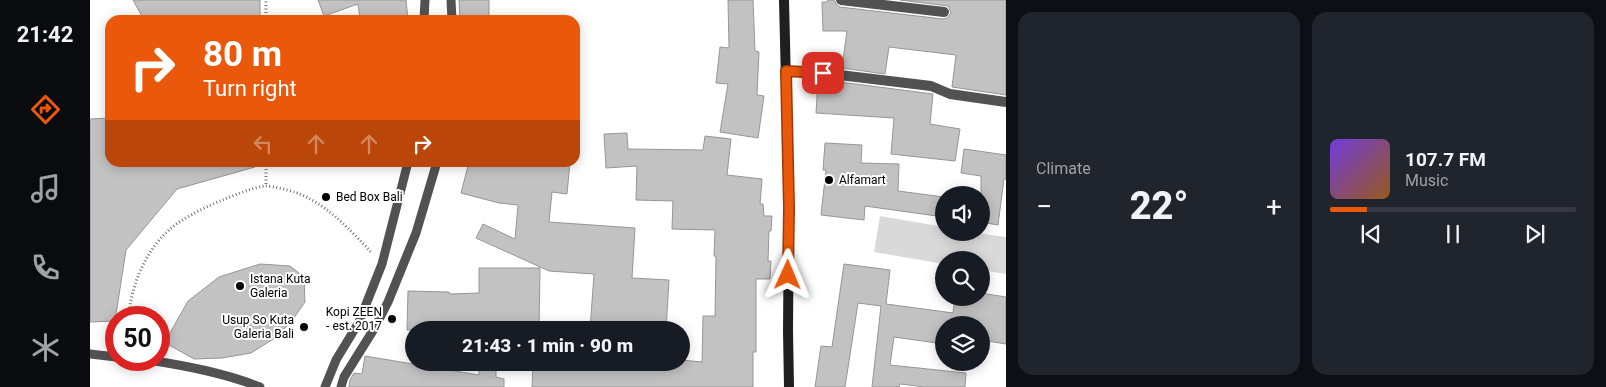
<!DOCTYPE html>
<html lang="en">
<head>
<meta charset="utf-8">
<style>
  body { margin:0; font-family:Roboto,sans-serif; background:#20242c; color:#f1f3f6; height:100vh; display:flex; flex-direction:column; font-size:19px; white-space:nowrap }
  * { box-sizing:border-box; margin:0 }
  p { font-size:16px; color:#9ea1a6 }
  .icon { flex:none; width:28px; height:28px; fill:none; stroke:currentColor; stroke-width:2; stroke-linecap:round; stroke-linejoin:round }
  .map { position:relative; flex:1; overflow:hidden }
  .side { display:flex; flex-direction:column; gap:12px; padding:12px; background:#0d0f14; width:600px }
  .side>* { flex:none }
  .hud { position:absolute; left:15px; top:15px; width:475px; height:152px; border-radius:15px; box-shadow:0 2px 12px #0003; background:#ea580c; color:#fff; overflow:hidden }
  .buttons { position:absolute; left:845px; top:186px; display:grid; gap:10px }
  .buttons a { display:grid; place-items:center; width:55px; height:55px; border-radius:50%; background:#171b24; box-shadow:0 2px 12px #0003; font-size:25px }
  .speed { position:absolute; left:15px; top:306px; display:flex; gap:10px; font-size:25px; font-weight:700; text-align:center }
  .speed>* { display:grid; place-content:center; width:65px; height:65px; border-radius:50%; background:#171b24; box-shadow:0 2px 12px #0003; line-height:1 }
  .speed .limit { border:8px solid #d22; background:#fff; color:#111 }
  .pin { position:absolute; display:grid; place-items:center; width:42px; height:42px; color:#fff; margin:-21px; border-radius:10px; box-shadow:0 2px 8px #0006 }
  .me { position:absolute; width:55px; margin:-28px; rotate:1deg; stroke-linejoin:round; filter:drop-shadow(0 0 4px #0008) }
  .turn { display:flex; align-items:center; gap:18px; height:105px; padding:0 15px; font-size:22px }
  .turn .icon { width:65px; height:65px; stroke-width:2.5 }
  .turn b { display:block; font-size:35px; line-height:42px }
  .lanes { display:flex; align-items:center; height:48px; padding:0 15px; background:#0003; justify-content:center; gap:25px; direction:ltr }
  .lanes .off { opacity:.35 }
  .big { font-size:38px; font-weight:800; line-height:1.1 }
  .side .widget { flex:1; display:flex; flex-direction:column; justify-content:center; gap:8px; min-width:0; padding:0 18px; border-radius:15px; background:#20242c }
  .song { display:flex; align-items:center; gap:15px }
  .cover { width:60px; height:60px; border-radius:8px; background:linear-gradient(135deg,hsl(260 70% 55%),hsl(30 70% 35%)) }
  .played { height:5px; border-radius:2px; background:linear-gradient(90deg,#ea580c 15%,#363941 15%) }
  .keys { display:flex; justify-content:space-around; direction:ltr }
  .heat { display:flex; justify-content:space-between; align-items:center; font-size:28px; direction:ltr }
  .side .tiles { flex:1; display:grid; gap:12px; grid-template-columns:repeat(2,1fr) }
  .trip { position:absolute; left:315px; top:321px; width:285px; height:50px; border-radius:25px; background:#171b24; box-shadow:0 2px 12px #0003; font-weight:800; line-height:50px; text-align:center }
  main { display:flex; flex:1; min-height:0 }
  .tab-bar { display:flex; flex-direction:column; width:90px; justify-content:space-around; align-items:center; background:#090b0e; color:#9ea1a6 }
  .tab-bar .icon { width:35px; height:35px }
  .tab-bar .active { color:#ea580c }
  .tab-bar b { font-size:22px; color:#f1f3f6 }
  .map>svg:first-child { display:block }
  .green { fill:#d9d9d9 }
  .building { fill:#c2c2c2; stroke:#969696 }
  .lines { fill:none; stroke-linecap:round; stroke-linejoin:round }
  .path { stroke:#747474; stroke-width:3; stroke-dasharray:1 2.5; stroke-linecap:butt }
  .lane { stroke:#525252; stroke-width:9 }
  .street { stroke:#525252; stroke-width:10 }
  .secondary { stroke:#1f1f1f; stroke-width:10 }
  .route-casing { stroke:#983908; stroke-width:12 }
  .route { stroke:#ea580c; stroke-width:9 }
  .poi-dot { fill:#000; stroke:#fff; stroke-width:2 }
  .labels { text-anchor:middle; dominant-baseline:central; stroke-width:4; stroke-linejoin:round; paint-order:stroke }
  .poi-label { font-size:12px; fill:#000; stroke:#fff; text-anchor:start }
</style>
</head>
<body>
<main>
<nav class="tab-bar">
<b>21:42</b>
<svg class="icon active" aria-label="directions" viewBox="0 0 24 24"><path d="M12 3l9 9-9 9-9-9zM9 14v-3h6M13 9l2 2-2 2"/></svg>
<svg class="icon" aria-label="music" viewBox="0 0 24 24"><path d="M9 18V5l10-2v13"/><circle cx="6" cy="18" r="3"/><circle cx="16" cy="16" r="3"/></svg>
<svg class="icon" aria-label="phone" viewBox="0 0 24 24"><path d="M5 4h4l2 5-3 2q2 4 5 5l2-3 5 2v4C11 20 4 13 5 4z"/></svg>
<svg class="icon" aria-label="climate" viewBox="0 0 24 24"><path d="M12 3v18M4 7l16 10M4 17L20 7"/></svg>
</nav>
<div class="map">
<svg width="916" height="387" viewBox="0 0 916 387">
  <rect width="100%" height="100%" fill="#fff"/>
  <path class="green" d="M790 216 854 227V232L887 233 916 237V274L891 270V260H854V264L784 252Z"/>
  <g class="building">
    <path d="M43 0H170V20H54Z"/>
    <path d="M228 0H316L318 20H282V17L270 19 268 4 234 16Z"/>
    <path d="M369 0H399V20H370Z"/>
    <path d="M638 0H663L665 51 669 52 667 95 674 96 668 138 630 132 638 84 626 83 630 47 639 48Z"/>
    <path d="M738 0H744L747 5 750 7 853 19 857 18 861 13 858 6 810 0H916V95L862 87 866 55 799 47 795 74 752 68 757 31H733L732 2H737Z"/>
    <path d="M728 81 750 82 843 94 840 124 870 129 865 161 801 154 804 118 726 113Z"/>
    <path d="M20 118V162H165V167L87 189 36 250 25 321 0 322V119Z"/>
    <path d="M537 133 538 149 613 150 615 136 641 139 637 175 672 179 670 204H673L674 216H682L681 231H679L678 261H681L680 279H666V352H663V387H442L443 366 475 367V362H591V360L612 362 613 316H625L626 256H624L625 230 582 229 583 201 546 200 547 166 516 168 514 134Z"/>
    <path d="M735 143 772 145 771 163 809 164 808 191 854 197V217L775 206 774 220 731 215 736 170H733Z"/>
    <path d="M874 149 916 155V179H914L908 225 891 222V176L871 173Z"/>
    <path d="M379 162H480L477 194 462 192 459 222 545 228 542 278 579 280 576 330H500L504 274 459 271 386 238 393 224 425 239 428 205 409 203 371 193Z"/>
    <path d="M170 264 200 266 214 277 215 302 201 322 185 338 161 353 132 358 104 359 79 345 80 333 98 301 129 277Z"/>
    <path d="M754 264 800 270 796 304 863 313 865 298H891V293L916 297V344L891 340V325H854V344L804 337 800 365 876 373 875 387H835L810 384 809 387H782L791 306 768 303 755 387H725L731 346 742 347Z"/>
    <path d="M389 268H450L449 330H317L318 291 359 292V294L389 293Z"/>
    <path d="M275 356 389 375V362H406V377L414 379V387H259L260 380 264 373 272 374Z"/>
  </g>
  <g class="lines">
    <g class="path">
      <path d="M176 20V0"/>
      <path d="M176 162V186"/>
      <path d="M38 318C42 281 59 241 91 221 105 212 120 205 135 199 147 194 162 188 175 186 183 186 197 190 205 192 237 204 259 229 282 253"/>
    </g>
    <g class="lane">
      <path d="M361 0 362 20"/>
      <path d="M334 20 335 0"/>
      <path d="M0 354 26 357"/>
      <path d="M59 360C97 366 134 373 170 387"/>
      <path d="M235 387 246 360 269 322 292 264 318 162"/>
      <path d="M251 387 254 377 284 329 298 302 326 233 347 162"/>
    </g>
    <g class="street">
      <path d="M751 0 854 12"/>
      <path d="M696 71 733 73 841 86 860 94 916 102"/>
    </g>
    <path class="secondary" d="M694 0 699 208 698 331 699 387"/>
  </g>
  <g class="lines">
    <g class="route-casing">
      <path id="route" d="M698 275 699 208 696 71 733 73"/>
    </g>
    <use href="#route" class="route"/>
  </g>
  <g class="poi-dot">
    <circle cx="739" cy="180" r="5"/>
    <circle cx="236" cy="197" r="5"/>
    <circle cx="150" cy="286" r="5"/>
    <circle cx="302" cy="319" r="5"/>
    <circle cx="214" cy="327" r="5"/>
  </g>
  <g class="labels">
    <g class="poi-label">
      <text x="749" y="180">Alfamart</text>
      <text x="246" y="197">Bed Box Bali</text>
      <text x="160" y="279">Istana Kuta<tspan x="160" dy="14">Galeria</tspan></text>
      <text x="292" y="312" text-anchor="end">Kopi ZEEN<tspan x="292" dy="14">- est. 2017</tspan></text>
      <text x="204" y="320" text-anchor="end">Usup So Kuta<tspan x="204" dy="14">Galeria Bali</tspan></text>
    </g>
  </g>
</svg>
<div class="buttons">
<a><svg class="icon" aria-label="sound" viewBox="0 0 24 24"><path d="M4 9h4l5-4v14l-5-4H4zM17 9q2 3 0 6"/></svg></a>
<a><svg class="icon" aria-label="search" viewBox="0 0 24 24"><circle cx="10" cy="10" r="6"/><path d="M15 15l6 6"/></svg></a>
<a><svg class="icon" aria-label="layers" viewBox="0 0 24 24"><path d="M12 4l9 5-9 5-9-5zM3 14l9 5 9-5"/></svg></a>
</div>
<div class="speed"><div class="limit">50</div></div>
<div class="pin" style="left:733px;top:73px;background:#d93025"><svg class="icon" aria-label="arrive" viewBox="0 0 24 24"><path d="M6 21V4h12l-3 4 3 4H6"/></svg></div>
<svg class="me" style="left:698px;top:275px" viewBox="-20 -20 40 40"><path d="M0-17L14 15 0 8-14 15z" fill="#ea580c" stroke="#fff" stroke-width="4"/></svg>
<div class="trip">21:43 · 1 min · 90 m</div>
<div class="hud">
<div class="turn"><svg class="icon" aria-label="right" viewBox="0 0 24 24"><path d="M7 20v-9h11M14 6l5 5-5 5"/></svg><div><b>80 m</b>Turn right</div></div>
<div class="lanes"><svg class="icon off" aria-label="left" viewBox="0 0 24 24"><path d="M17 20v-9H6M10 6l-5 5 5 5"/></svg><svg class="icon off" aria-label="ahead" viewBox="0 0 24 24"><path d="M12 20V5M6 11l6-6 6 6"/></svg><svg class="icon off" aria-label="ahead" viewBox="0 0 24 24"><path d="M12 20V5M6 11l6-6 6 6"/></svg><svg class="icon" aria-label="right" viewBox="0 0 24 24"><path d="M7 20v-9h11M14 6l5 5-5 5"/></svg></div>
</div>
</div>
<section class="side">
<div class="tiles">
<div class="widget"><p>Climate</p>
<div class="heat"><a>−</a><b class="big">22°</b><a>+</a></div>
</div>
<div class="widget">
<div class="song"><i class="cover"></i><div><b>107.7 FM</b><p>Music</p></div></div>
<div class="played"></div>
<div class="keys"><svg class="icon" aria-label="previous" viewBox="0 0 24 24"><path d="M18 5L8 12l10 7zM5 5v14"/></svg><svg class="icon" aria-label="pause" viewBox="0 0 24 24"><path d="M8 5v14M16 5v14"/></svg><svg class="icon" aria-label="next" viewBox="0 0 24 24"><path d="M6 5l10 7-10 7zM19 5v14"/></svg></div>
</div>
</div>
</section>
</main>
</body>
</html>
